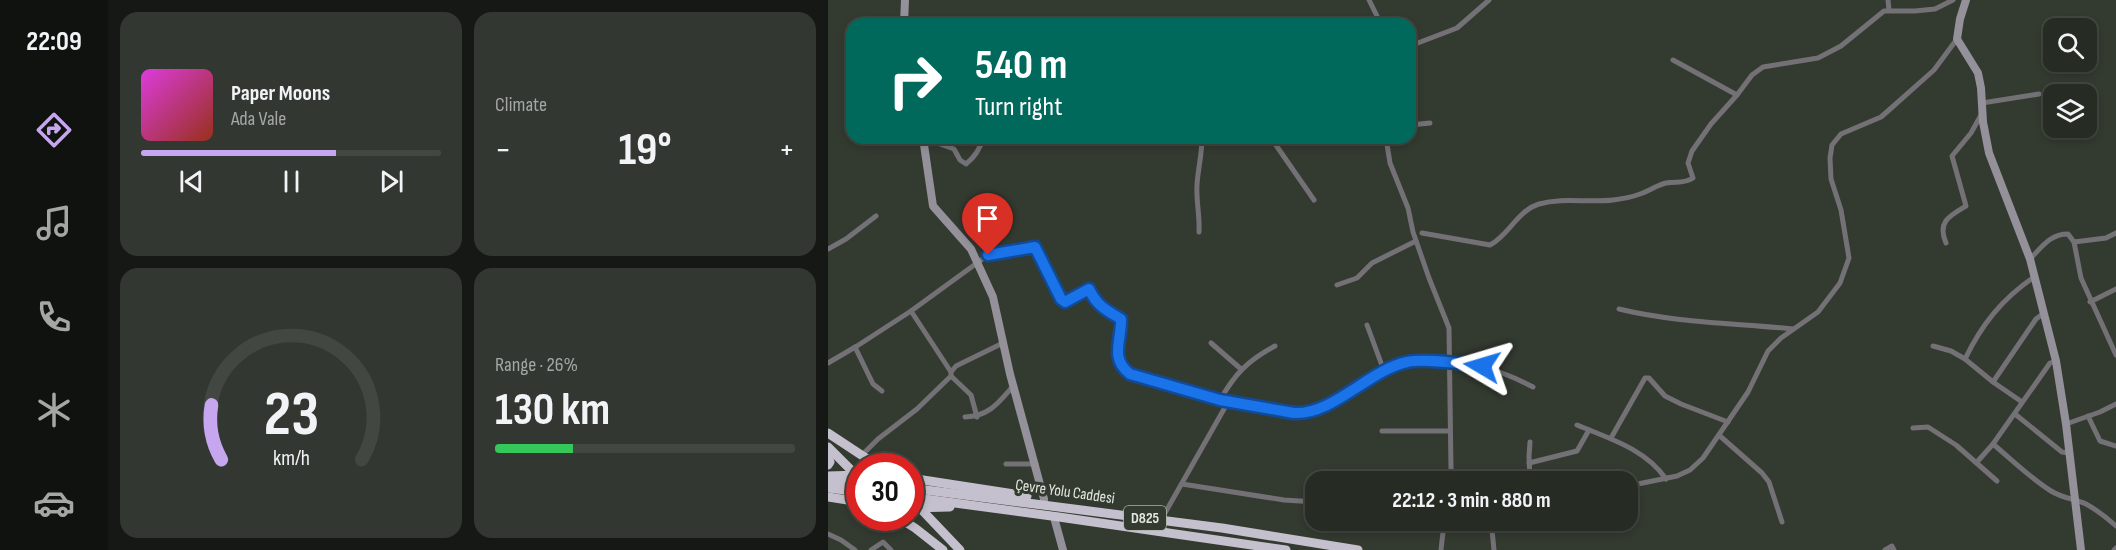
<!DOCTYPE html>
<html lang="en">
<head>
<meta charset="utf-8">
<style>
  body { margin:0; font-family:"Sofia Sans Condensed",sans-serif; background:#323831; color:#f1f3f6; height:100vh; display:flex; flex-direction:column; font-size:22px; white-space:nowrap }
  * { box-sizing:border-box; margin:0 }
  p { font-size:20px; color:#a4a7a6 }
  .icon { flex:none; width:33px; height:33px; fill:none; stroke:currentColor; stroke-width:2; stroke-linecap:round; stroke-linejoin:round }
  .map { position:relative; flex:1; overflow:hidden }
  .details { display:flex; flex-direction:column; gap:12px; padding:12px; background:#151814; width:720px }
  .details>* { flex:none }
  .banner { position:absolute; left:18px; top:18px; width:570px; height:126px; border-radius:18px; box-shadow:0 3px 9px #0003,0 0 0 2px #424841; background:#00695c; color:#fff; overflow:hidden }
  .buttons { position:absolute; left:1215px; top:18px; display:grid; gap:12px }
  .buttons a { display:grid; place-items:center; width:54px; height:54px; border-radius:12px; background:#262c24; box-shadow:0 3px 9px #0003,0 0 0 2px #424841; font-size:30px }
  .speed { position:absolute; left:18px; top:453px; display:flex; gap:12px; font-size:30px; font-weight:700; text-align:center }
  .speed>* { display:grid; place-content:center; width:78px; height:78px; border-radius:50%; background:#262c24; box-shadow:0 3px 9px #0003,0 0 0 2px #424841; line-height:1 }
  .speed .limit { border:9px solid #d22; background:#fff; color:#111 }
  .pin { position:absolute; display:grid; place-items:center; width:51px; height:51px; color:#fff; margin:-62px -26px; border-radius:50% 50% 50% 0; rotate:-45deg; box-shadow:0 0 6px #0007 }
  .pin .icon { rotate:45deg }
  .me { position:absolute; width:66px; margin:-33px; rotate:277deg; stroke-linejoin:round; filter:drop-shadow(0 0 4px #0008) }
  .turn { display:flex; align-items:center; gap:21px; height:126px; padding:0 30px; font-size:27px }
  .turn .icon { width:78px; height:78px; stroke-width:2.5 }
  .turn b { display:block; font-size:42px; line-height:51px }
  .big { font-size:45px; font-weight:700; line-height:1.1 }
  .details .card { flex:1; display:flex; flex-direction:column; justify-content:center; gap:9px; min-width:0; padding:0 21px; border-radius:18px; background:#323831 }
  .details .dial { align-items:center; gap:0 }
  .dial svg { height:156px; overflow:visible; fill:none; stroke:#424841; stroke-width:7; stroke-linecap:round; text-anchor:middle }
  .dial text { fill:#f1f3f6; stroke:none }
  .song { display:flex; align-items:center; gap:18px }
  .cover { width:72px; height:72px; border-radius:9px; background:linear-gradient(135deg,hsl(300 70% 55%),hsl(10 70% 35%)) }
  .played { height:6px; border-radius:3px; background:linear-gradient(90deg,#c7a6f0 65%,#424841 65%) }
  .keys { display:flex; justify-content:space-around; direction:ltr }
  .heat { display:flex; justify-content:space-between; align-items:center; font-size:33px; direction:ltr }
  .charge { height:9px; border-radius:4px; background:linear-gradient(90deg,#34c759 26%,#424841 0) }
  .details .tiles { flex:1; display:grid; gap:12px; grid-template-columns:repeat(2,1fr) }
  .trip { position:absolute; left:477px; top:471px; width:333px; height:60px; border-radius:18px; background:#262c24; box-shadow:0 3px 9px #0003,0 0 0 2px #424841; font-weight:700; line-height:60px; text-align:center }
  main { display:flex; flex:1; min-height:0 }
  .tabs { display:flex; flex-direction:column; width:108px; justify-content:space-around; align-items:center; background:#0f120e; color:#a4a7a6 }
  .tabs .icon { width:42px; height:42px }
  .tabs .on { color:#c7a6f0 }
  .tabs b { font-size:27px; color:#f1f3f6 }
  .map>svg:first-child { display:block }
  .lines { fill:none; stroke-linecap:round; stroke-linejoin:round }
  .street { stroke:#737176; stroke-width:5 }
  .secondary { stroke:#94919a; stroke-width:8 }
  .highway { stroke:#c5c0cd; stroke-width:9 }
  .route-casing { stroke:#114b97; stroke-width:15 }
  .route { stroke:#1a73e8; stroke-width:10 }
  .labels { text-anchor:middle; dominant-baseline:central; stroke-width:6; stroke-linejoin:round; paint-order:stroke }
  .shield { fill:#333a30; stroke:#aeb2aa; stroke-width:1.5 }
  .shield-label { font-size:15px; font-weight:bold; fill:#e2e6df }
  .street-label { font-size:16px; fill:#e2e6df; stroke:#333a30 }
</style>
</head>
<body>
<main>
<nav class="tabs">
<b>22:09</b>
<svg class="icon on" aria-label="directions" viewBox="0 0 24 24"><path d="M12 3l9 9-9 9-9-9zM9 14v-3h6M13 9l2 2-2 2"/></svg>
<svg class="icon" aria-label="music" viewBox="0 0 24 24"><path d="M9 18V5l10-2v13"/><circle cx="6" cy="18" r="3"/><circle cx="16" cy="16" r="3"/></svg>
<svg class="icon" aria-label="phone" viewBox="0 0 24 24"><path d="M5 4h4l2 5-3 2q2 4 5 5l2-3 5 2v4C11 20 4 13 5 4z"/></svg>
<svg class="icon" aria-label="climate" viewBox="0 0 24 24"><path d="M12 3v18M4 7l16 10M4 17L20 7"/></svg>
<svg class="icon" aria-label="car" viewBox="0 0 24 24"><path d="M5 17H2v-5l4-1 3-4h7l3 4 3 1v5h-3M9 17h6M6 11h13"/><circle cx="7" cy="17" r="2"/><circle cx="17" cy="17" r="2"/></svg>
</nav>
<section class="details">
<div class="tiles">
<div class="card">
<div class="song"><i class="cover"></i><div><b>Paper Moons</b><p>Ada Vale</p></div></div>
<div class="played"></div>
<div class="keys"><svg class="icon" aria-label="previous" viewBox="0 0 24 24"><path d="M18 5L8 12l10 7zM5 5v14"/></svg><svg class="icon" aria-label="pause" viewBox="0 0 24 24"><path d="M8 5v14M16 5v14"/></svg><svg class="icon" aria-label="next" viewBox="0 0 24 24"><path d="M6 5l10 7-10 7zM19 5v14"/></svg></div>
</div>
<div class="card"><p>Climate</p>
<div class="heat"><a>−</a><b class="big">19°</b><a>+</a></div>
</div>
<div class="card dial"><svg viewBox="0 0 100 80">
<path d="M14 69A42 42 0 1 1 86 69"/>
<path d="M14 69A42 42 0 0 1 9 41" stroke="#c7a6f0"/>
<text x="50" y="56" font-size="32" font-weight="700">23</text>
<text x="50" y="72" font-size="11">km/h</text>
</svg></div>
<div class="card"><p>Range · 26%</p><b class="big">130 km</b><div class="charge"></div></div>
</div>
</section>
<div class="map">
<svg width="1288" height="550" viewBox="0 0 1288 550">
  <rect width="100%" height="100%" fill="#333a30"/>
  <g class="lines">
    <g class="street">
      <path d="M541 0 553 24"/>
      <path d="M1060 0 1061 10"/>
      <path d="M582 46 629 28 661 0"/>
      <path d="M845 60 909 95"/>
      <path d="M1154 103 1211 94"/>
      <path d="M582 125 602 123"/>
      <path d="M443 138 486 200"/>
      <path d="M558 138 562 163 580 208 585 232 601 278 621 328 623 469 631 482"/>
      <path d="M112 144 126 149 132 160 138 164C147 157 152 149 155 138"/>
      <path d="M371 232C372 216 368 201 369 185 370 169 374 154 374 138"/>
      <path d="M594 233 662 245C681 235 689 211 711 204 735 197 760 203 785 200 794 199 804 197 812 194 821 191 829 185 838 183 848 181 856 184 865 178L860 163 864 151 883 124 909 95 924 75 935 67 990 58 1013 46 1056 11H1087L1107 9 1125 0"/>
      <path d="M1246 242 1253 278 1288 355"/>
      <path d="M1118 243C1109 222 1121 216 1138 206L1124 156 1143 133 1153 115"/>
      <path d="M0 249 18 239 48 216"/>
      <path d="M1202 259C1214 247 1222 234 1240 234L1246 242 1278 238 1288 233"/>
      <path d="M509 285 529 278 544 263 588 241"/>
      <path d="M1262 302 1288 289"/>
      <path d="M791 309C849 323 907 323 965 329"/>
      <path d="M83 311 123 372"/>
      <path d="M539 325 556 371"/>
      <path d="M383 343 413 369"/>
      <path d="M1105 346 1123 351 1137 359 1165 382 1194 402"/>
      <path d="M27 347 45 384 54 391"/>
      <path d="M1137 359C1154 324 1174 299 1206 277"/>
      <path d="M0 363 29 346 83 311 160 255 207 247 233 299 237 302 261 289C269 306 278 310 293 319 294 340 281 358 302 374L392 400 466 413C487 414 503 402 521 392 539 381 558 367 579 362 586 360 595 362 602 362 643 362 669 368 705 387"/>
      <path d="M123 376 143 395 149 417"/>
      <path d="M1165 382 1208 319 1216 313"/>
      <path d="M392 400C407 374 419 361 447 346"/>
      <path d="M1187 414 1234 452 1241 453"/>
      <path d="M1260 416 1272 441 1288 446"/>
      <path d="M137 417C162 416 171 402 186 385"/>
      <path d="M1238 424 1272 412 1288 404"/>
      <path d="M749 425C780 438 818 449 838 479"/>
      <path d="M1085 428 1100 427 1128 445 1169 481"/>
      <path d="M554 431H621"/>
      <path d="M892 436 934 473 941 482 954 522"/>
      <path d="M783 438 817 378H821L837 396 853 404 900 422"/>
      <path d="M1165 444C1184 460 1202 478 1223 491 1234 498 1247 499 1258 504 1269 510 1279 518 1288 526"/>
      <path d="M34 455 50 439 89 409 123 376V372L128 366 175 343"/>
      <path d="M1149 462 1165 444 1222 363 1228 361"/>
      <path d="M701 463 749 451 761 430"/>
      <path d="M178 464H208"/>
      <path d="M702 482 701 456 702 442"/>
      <path d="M354 484 456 500 488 502"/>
      <path d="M800 486 849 476 862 470 875 458 920 392 940 351 953 338 990 312 1012 283 1021 258 1013 210 1003 179 1002 158 1004 145 1013 134 1053 117 1061 110 1106 70 1129 39"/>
      <path d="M333 520 400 402"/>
      <path d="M600 520 616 523"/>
      <path d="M663 520 666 550"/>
      <path d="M0 534 13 540 27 550"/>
      <path d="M43 550 55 542 63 550"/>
      <path d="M613 550 616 523 641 524 664 520"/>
      <path d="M1057 550 1064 546 1066 550"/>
      <path d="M1286 550 1288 548"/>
    </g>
    <g class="secondary">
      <path d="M1138 0 1132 19 1129 39 1150 73 1153 88 1155 122 1161 153 1202 259 1228 361 1238 424 1253 550"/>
      <path d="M76 24 77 0"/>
      <path d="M95 138 105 206 143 249 165 297 182 374 216 499"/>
      <path d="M227 521 235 550"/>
    </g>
    <g class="highway">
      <path d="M0 433 50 466"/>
      <path d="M0 447 28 475 32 481"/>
      <path d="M0 457 2 462 0 465"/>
      <path d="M0 476 32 475"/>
      <path d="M82 478 199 496"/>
      <path d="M0 481 32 484"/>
      <path d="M0 488 32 492"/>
      <path d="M82 488 394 528 530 550"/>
      <path d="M0 497 32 502"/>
      <path d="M82 497 231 517 458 550"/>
      <path d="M90 506 132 550"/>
      <path d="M82 508 122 507"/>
      <path d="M71 518 87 528 115 550"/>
    </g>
  </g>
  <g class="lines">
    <g class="route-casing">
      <path id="route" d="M160 255 207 247 233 299 237 302 261 289C269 306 278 310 293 319 294 340 281 358 302 374L392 400 466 413C505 415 541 370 579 362 597 358 634 364 654 366"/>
    </g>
    <use href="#route" class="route"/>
  </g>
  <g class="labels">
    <rect class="shield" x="296" y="506" width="42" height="24" rx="4.5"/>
    <g class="shield-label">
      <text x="317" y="518">D825</text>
    </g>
    <g class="street-label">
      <text transform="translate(237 492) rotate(8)">Çevre Yolu Caddesi</text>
    </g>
  </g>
</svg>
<div class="buttons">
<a><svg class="icon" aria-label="search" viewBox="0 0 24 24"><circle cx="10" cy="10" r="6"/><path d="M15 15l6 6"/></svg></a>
<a><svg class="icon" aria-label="layers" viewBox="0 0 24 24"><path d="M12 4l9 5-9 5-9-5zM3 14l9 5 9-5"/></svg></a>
</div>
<div class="speed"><div class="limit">30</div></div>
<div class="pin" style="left:160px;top:255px;background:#d93025"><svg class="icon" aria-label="arrive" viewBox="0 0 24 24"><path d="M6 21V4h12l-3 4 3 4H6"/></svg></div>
<svg class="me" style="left:654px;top:366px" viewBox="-20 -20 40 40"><path d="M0-17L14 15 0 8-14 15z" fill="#1a73e8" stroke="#fff" stroke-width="4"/></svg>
<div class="trip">22:12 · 3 min · 880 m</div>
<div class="banner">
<div class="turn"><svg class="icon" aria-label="right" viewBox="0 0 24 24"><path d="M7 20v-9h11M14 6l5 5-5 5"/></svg><div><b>540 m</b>Turn right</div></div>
</div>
</div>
</main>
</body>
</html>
